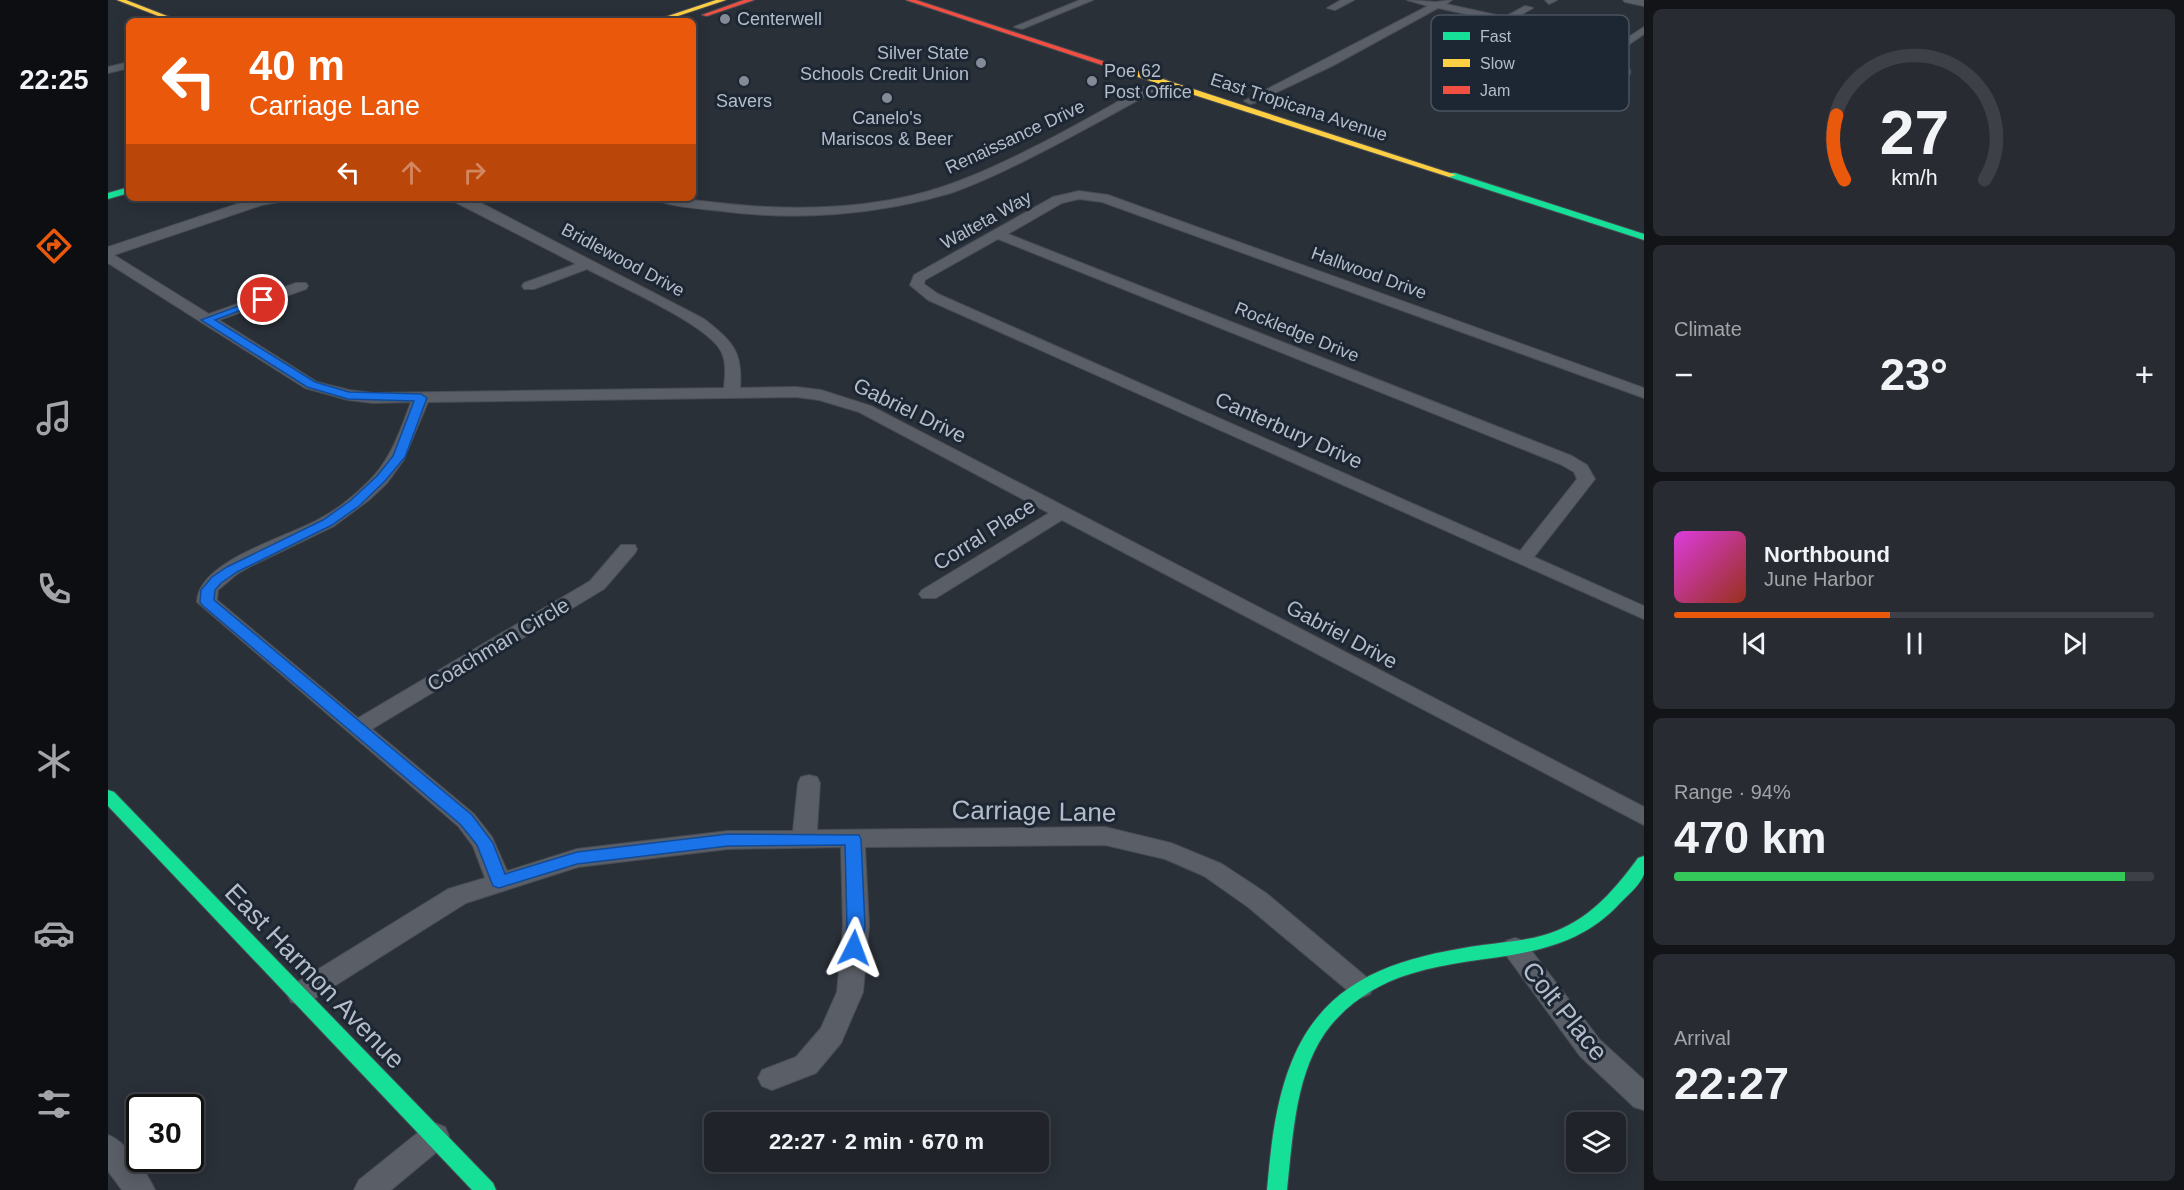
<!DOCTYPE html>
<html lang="en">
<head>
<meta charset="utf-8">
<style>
  body { margin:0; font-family:Helvetica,sans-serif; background:#282c32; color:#f1f3f6; height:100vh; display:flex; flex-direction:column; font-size:22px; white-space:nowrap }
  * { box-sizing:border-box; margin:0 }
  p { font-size:20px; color:#a2a4a8 }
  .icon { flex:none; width:33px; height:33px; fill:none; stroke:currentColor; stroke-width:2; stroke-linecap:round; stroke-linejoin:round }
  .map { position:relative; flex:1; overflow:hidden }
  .side { display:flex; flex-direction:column; gap:9px; padding:9px; background:#121417; width:540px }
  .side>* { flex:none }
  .hud { position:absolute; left:18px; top:18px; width:570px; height:183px; border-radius:9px; box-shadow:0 3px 15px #0003,0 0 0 2px #3d4147; background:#ea580c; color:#fff; overflow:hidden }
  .fabs { position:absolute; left:1458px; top:1112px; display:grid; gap:12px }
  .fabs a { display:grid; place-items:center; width:60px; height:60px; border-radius:9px; background:#20242a; box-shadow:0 3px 15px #0003,0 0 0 2px #3d4147; font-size:30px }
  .speed { position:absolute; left:18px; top:1094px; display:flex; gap:12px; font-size:30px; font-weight:700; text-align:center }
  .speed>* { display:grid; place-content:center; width:78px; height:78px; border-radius:50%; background:#20242a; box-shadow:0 3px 15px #0003,0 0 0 2px #3d4147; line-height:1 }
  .speed .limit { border:3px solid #111; border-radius:9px; background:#fff; color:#111 }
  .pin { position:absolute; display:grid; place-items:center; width:51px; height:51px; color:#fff; margin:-26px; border:3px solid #fff; border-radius:50%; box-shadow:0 2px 6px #0007 }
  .me { position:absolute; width:66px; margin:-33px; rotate:3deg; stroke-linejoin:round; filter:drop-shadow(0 0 4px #0008) }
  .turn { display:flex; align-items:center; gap:21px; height:126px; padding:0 24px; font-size:27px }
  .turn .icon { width:78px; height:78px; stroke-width:2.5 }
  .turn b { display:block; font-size:42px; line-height:51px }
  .lanes { display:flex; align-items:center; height:57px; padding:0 24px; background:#0003; justify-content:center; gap:30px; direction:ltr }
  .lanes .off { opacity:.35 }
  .big { font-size:45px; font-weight:700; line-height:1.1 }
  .side .card { flex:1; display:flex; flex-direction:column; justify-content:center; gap:9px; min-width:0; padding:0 21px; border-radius:9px; background:#282c32 }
  .side .dial { align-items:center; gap:0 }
  .dial svg { height:156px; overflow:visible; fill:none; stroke:#3d4147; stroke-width:7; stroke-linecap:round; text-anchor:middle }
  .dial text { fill:#f1f3f6; stroke:none }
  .song { display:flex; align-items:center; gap:18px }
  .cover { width:72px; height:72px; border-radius:9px; background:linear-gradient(135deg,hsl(300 70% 55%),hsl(10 70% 35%)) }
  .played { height:6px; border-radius:3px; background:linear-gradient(90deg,#ea580c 45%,#3d4147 45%) }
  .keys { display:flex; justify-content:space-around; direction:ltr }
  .heat { display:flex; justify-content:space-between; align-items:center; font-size:33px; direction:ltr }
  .charge { height:9px; border-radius:4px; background:linear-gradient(90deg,#34c759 94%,#3d4147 0) }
  .trip { position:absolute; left:596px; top:1112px; width:345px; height:60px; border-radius:9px; background:#20242a; box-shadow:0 3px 15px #0003,0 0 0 2px #3d4147; font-weight:700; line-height:60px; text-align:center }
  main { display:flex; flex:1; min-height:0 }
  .dock { display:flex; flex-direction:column; width:108px; justify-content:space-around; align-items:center; background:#0d0e11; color:#a2a4a8 }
  .dock .icon { width:42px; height:42px }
  .dock .selected { color:#ea580c }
  .dock b { font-size:27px; color:#f1f3f6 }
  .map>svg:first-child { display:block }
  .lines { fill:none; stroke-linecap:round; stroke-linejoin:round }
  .street-casing { stroke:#484c55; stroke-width:2 }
  .fast-casing { stroke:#484c55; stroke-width:2 }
  .slow-casing { stroke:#484c55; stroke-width:2 }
  .jam-casing { stroke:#484c55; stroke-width:2 }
  .street { fill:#5a5e66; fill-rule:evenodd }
  .fast { fill:#16e098; fill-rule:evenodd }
  .slow { fill:#ffcf43; fill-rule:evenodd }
  .jam { fill:#f24e42; fill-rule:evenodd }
  .route { fill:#1a73e8; stroke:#114b97; stroke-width:1.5 }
  .poi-dot { fill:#848b96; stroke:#1d2633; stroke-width:2 }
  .labels { text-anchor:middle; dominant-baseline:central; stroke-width:6; stroke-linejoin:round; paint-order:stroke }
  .far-poi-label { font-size:18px; fill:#b4bcc9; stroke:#1d2633; text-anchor:start }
  .far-street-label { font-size:18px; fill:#b4bcc9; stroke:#1d2633 }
  .street-label { font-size:21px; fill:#b4bcc9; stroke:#1d2633 }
  .near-street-label { font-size:26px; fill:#b4bcc9; stroke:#1d2633 }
  .key { fill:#1d2633; stroke:#4a5360; stroke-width:1.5 }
  .key-label { font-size:16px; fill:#b4bcc9 }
</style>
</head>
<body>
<main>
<nav class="dock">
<b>22:25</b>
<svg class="icon selected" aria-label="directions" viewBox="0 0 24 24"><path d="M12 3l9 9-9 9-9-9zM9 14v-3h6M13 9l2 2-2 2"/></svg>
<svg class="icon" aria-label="music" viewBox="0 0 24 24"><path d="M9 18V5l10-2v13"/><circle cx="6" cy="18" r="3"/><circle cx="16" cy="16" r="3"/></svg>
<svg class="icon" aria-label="phone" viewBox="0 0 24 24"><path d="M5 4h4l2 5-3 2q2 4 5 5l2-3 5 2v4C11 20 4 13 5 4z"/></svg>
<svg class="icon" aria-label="climate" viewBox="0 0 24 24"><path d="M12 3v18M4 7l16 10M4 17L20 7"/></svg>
<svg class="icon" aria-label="car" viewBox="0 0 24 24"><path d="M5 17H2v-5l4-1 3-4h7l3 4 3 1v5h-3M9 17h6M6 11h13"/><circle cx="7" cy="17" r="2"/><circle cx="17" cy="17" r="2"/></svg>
<svg class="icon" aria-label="filters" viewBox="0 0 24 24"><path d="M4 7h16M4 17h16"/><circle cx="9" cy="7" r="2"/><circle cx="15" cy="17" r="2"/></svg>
</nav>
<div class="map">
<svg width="1536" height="1190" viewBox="0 0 1536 1190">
  <rect width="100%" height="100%" fill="#2a3038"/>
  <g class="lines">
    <g class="street-casing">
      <g id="street">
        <path d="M972 0H985L914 29 906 27Z"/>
        <path d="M1233 0H1246L1227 10 1219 8Z"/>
        <path d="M1299 0 1328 2 1344 0 1338 4 1397 17 1417 6 1425 8 1360 45 1356 44V40L1390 21 1330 8 1224 66 1146 103 1142 104 1136 101 1320 6Z"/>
        <path d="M1437 0H1449L1441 4Z"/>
        <path d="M1515 0H1536V6L1517 2Z"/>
        <path d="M1536 27V34L1494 63 1522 70V74L1482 66V62Z"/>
        <path d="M21 62V68L0 73V67Z"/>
        <path d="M1055 79 1059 80V84C1012 110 966 136 918 160 894 172 869 184 843 193 769 215 689 221 613 211 598 209 556 207 547 198 585 198 622 206 660 207 725 210 795 204 856 179 904 160 950 135 995 110 1014 100 1034 85 1055 79Z"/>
        <path d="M971 191 1000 195 1536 388V398L994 202 971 199 954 203 900 234 1464 456 1479 465 1487 479 1426 557 1536 606V619L820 300 802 285 806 275 945 197ZM890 239 1452 464 1466 472 1469 479 1412 551 830 294 816 284 817 280Z"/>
        <path d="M147 198H178L176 201 154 205 6 255 101 314 188 283H198L200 286 198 289 111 320 209 382 241 390 265 393 616 388C617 376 619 363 613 351 599 324 509 285 479 269L426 289H416L414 286 416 283 468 264 339 198H358L371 202 596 319C624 341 635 351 632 388L688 387 713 390 763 406 1536 807V825L954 520 828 598H814L811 594 814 590 941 513 751 412 711 400 688 397 320 402 295 461 279 483 261 500 226 526 145 565 129 574 110 590 109 600 250 718 482 581 513 545H527L529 549 527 553 496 589 264 729 366 814 384 837 399 871 469 849 620 831H685L690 783 693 777 701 775 709 777 712 783 709 830 997 827 1063 843 1114 864 1158 893 1262 980 1266 987 1262 994 1253 998 1244 994 1140 907 1096 876 1057 859 997 845 757 847 761 926 755 992 733 1043 708 1073 664 1090 654 1086 650 1078 654 1070 688 1057 713 1028 729 992 735 926 733 847 620 849 470 867 358 903 201 1002 192 1005 183 1002 179 994 183 986 340 889 377 878 365 846 350 826 89 602C90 560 181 537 213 518 230 509 246 496 260 482 283 460 292 431 303 402L265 403 240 400 197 388 0 263V247Z"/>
        <path d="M1407 938 1416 941 1492 1040 1536 1080V1110L1526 1107 1472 1056 1398 955 1394 948 1398 941Z"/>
        <path d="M327 1123 337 1127 341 1136 337 1145 283 1190H246L251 1180 317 1127Z"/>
        <path d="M0 1135C19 1142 38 1171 47 1190H14L0 1171Z"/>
      </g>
    </g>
    <g class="fast-casing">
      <g id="fast">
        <path d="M1341 173H1347L1536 234V240L1341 177Z"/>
        <path d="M21 187V193L0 199V193Z"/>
        <path d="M0 790 6 792 385 1183 388 1190H364L0 806Z"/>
        <path d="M1536 856C1536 861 1536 869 1536 874 1533 884 1520 895 1513 902 1455 966 1377 950 1302 974 1272 983 1244 1000 1223 1025 1187 1069 1185 1136 1179 1190H1159C1163 1147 1167 1102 1184 1061 1218 977 1292 957 1375 945 1403 941 1433 940 1459 926 1489 911 1511 884 1530 858Z"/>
      </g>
    </g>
    <g class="slow-casing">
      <g id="slow">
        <path d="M9 0H18L72 21H63Z"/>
        <path d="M608 0H618L555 21H545Z"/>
        <path d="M1024 71H1030L1348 175 1341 177 1024 75Z"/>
      </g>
    </g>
    <g class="jam-casing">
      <g id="jam">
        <path d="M636 0H646L599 16 594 15Z"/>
        <path d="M798 0H808L1031 73 1024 75Z"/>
      </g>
    </g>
    <use href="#street" class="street"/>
    <use href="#fast" class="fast"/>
    <use href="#slow" class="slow"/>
    <use href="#jam" class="jam"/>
  </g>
  <path class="route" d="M152 298 160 300 107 320 207 382 241 392 313 394 319 398 297 457 277 481 251 506 224 525 129 572 113 583 107 590 106 600 364 815 385 843 397 874 469 852 620 834 751 835 753 839 757 926 752 953 746 955 740 953 737 948 739 926 737 845 620 846 469 864 391 888 385 886 369 845 352 824 94 605 92 602 93 590 104 577 119 567 215 520 242 501 269 476 285 456 306 401 240 399 199 387 93 320Z"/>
  <g class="poi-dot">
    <circle cx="617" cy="19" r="6"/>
    <circle cx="873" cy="63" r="6"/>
    <circle cx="636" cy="81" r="6"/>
    <circle cx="984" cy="81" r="6"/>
    <circle cx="779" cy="98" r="6"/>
  </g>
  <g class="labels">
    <g class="far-poi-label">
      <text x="629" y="19">Centerwell</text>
      <text x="861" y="53" text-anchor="end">Silver State<tspan x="861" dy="21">Schools Credit Union</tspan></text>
      <text x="996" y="71">Poe 62<tspan x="996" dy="21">Post Office</tspan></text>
      <text x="636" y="101" text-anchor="middle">Savers</text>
      <text x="779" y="118" text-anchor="middle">Canelo's<tspan x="779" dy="21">Mariscos &amp; Beer</tspan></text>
    </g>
    <g class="far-street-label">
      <text transform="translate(1191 107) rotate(18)">East Tropicana Avenue</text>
      <text transform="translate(907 137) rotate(-25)">Renaissance Drive</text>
      <text transform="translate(878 220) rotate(-29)">Walteta Way</text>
      <text transform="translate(515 260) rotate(28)">Bridlewood Drive</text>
      <text transform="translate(1261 273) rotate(20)">Hallwood Drive</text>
      <text transform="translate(1189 332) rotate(22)">Rockledge Drive</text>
    </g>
    <g class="street-label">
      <text transform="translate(802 410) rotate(26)">Gabriel Drive</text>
      <text transform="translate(1181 430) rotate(24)">Canterbury Drive</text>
      <text transform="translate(876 534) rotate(-32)">Corral Place</text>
      <text transform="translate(1234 634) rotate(28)">Gabriel Drive</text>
      <text transform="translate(390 644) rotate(-31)">Coachman Circle</text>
    </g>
    <g class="near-street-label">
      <text transform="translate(926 811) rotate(1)">Carriage Lane</text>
      <text transform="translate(207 976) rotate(46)">East Harmon Avenue</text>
      <text transform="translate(1457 1011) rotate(51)">Colt Place</text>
    </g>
  </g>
  <rect x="1323" y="15" width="198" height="96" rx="9" class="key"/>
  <rect x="1335" y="32" width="27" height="8" fill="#16e098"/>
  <rect x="1335" y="59" width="27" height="8" fill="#ffcf43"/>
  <rect x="1335" y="86" width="27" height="8" fill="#f24e42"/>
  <g class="key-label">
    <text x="1372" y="42">Fast</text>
    <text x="1372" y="69">Slow</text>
    <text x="1372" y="96">Jam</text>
  </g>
</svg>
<div class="fabs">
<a><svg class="icon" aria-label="layers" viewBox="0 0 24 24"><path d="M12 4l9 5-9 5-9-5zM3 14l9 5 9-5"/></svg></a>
</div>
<div class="speed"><div class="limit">30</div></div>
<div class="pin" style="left:155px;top:300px;background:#d93025"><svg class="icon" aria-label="arrive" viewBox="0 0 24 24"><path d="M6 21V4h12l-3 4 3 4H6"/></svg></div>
<svg class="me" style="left:746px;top:948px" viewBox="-20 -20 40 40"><path d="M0-17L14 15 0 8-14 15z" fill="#1a73e8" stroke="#fff" stroke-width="4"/></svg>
<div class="trip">22:27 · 2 min · 670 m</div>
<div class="hud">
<div class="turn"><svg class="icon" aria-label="left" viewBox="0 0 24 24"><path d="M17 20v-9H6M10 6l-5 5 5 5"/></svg><div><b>40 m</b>Carriage Lane</div></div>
<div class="lanes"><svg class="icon" aria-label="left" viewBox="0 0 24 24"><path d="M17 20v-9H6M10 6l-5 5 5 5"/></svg><svg class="icon off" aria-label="ahead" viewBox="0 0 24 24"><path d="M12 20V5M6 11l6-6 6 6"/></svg><svg class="icon off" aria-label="right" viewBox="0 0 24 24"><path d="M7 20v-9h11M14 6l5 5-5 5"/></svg></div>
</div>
</div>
<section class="side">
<div class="card dial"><svg viewBox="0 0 100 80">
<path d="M14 69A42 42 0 1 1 86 69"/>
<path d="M14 69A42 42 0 0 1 10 36" stroke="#ea580c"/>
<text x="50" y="56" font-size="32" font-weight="700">27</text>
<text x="50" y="72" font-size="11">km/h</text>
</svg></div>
<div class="card"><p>Climate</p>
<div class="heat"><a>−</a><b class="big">23°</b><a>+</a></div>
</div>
<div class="card">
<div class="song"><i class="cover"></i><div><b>Northbound</b><p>June Harbor</p></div></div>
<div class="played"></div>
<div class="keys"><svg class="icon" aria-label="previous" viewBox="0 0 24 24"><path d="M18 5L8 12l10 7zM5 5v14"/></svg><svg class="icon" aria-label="pause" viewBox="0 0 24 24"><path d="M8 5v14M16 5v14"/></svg><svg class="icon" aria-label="next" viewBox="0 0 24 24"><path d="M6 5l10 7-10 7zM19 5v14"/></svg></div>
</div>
<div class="card"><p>Range · 94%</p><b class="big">470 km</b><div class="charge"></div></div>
<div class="card"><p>Arrival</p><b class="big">22:27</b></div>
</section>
</main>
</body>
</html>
